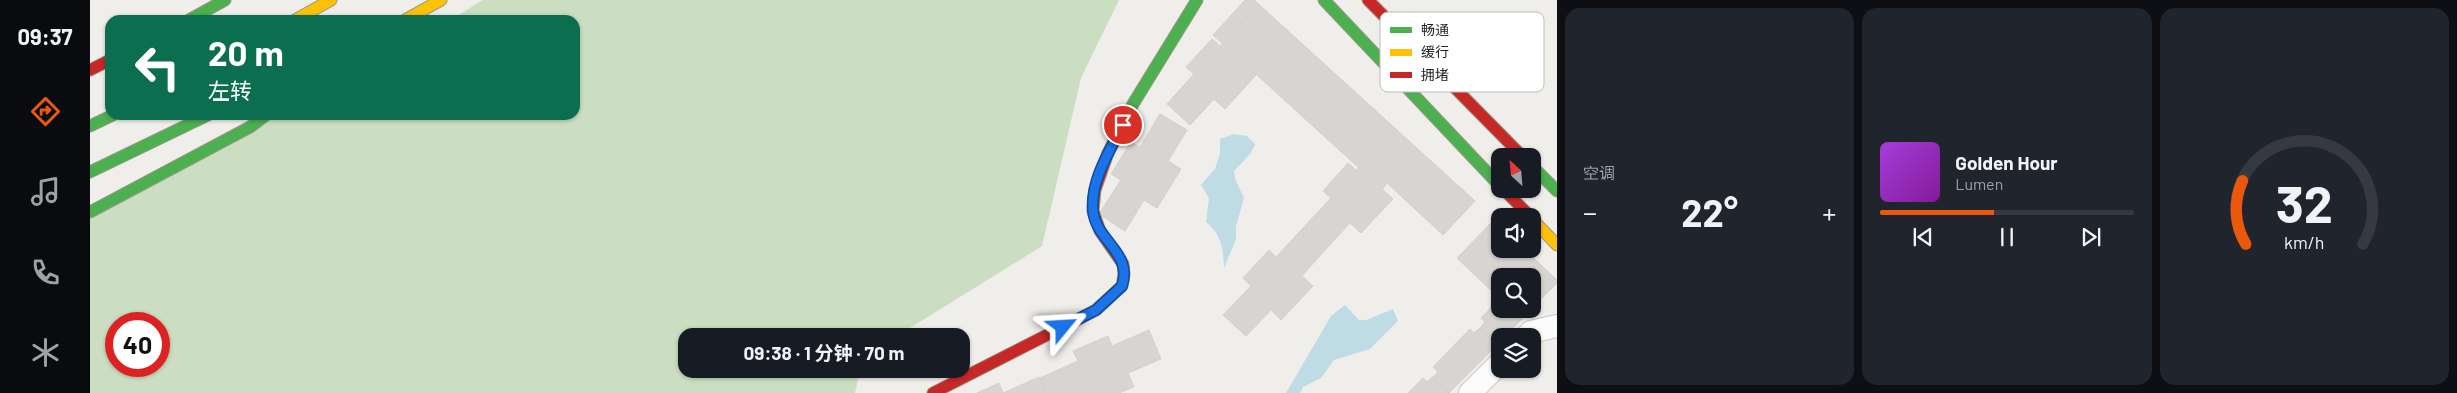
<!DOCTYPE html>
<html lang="zh">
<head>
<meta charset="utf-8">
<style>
  body { margin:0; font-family:Barlow,"Noto Sans SC",sans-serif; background:#20242c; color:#f1f3f6; height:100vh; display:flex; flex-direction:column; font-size:19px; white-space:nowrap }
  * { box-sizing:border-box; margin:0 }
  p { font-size:16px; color:#9ea1a6 }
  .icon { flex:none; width:28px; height:28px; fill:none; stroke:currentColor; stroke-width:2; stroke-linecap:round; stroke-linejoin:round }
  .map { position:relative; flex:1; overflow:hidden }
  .sheet { display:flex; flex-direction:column; gap:8px; padding:8px; background:#0d0f14; width:900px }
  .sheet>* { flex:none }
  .guide { position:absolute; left:15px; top:15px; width:475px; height:105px; border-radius:15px; box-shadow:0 1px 4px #0004; background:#0b6e4f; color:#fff; overflow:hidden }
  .needle { width:32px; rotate:334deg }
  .fabs { position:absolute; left:1401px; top:148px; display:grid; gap:10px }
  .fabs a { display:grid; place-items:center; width:50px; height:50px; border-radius:10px; background:#171b24; box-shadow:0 1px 4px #0004; font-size:25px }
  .speed { position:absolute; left:15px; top:312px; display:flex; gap:10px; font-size:25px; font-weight:700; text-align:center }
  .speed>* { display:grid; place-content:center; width:65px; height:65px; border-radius:50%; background:#171b24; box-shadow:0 1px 4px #0004; line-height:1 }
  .speed .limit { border:8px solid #d22; background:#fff; color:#111 }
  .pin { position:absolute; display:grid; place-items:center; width:42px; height:42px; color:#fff; margin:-21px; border:2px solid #fff; border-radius:50%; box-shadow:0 1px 5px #0007 }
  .me { position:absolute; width:55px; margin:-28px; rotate:63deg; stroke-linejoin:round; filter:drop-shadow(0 0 4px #0008) }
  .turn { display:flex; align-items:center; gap:18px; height:105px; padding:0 20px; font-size:22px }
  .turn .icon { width:65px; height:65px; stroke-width:2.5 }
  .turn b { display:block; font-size:35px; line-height:42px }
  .big { font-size:38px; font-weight:700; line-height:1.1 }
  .sheet .card { flex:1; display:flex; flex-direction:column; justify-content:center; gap:8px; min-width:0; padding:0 18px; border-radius:15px; background:#20242c }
  .sheet .dial { align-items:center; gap:0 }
  .dial svg { height:130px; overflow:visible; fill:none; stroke:#363941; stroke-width:7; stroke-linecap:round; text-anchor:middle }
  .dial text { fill:#f1f3f6; stroke:none }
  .song { display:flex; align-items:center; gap:15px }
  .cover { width:60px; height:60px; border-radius:8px; background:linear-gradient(135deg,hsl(280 70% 55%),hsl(290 70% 35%)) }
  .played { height:5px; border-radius:2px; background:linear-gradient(90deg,#ea580c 45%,#363941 45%) }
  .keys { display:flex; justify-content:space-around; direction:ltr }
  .heat { display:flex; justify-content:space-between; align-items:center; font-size:28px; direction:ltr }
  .sheet .tiles { flex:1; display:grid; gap:8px; grid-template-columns:repeat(3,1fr) }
  .trip { position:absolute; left:588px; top:328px; width:292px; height:50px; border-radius:15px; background:#171b24; box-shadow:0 1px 4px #0004; font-weight:700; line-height:50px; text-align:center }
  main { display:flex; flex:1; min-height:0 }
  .tabs { display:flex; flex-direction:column; width:90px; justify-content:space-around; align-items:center; background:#090b0e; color:#9ea1a6 }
  .tabs .icon { width:35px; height:35px }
  .tabs .selected { color:#ea580c }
  .tabs b { font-size:22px; color:#f1f3f6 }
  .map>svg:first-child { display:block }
  .forest { fill:#cbdec1; fill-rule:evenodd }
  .water { fill:#bfdbe3 }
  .building { fill:#d7d4d2; stroke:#d3d0cc }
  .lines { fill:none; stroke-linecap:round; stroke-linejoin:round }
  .street-casing { stroke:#c9c8c7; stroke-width:24 }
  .fast-casing { stroke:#999a82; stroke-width:13 }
  .slow-casing { stroke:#999a82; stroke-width:13 }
  .jam-casing { stroke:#999a82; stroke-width:13 }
  .street { stroke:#fdfcfc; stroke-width:22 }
  .fast { stroke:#4caf50; stroke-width:11 }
  .slow { stroke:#ffc107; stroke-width:11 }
  .jam { stroke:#c62828; stroke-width:11 }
  .route-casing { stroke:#114b97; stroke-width:12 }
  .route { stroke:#1a73e8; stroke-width:9 }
  .key { fill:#fff; stroke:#bdbdbd; stroke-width:1 }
  .key-label { font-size:14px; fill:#222 }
</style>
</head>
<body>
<main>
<nav class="tabs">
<b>09:37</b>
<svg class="icon selected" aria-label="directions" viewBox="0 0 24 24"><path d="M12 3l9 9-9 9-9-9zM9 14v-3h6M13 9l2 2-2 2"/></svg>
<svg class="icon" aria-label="music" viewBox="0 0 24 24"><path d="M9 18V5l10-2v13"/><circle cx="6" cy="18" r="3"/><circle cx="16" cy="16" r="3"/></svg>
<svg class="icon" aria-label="phone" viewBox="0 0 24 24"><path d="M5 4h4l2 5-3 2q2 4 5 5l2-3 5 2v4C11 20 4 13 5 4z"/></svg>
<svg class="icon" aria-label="climate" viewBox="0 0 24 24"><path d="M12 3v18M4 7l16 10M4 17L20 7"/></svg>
</nav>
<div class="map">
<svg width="1467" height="393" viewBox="0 0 1467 393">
  <rect width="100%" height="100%" fill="#f0eeeb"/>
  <path class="forest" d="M393 0H1029L991 78 952 246 807 336H596V369H770L765 393H0V207L184 115H485V20H360ZM26 324H69V366H26Z"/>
  <g class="water">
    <path d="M1144 134 1157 136 1165 144 1161 153 1144 171 1145 179 1154 198 1146 226V239L1134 268C1133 248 1132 235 1116 222L1119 198 1111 185 1125 169 1130 153V139Z"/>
    <path d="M1255 305 1269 320H1276L1303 309 1308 321 1280 349 1244 360 1231 378 1213 387 1210 393H1196L1241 316Z"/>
  </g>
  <g class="building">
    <path d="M1155 0H1164L1385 201 1353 235 1297 183 1292 189 1123 35Z"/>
    <path d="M1156 17 1180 38 1155 64 1166 75 1135 109 1124 99 1100 125 1077 104 1104 74 1096 67 1122 39 1130 46Z"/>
    <path d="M1070 114 1097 130 1078 161 1091 169 1067 208 1054 200 1035 231 1009 214 1031 180 1021 174 1041 142 1050 147Z"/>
    <path d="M1293 141 1316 162 1292 189 1303 199 1271 233 1260 223 1236 249 1213 228 1241 198 1233 191 1258 163 1266 170Z"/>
    <path d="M1404 220 1410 225V249H1434L1467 280V283L1442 308V276H1410V299L1367 258Z"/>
    <path d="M1213 228 1236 249 1212 276 1223 286 1191 320 1181 310 1156 336 1133 315 1161 286 1153 278 1179 250 1186 257Z"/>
    <path d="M1442 283 1455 295 1442 308Z"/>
    <path d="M1409 299 1410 309H1442L1415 336H1410V341L1407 344 1390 328 1395 322 1391 318Z"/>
    <path d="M1420 309H1442L1431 320Z"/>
    <path d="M1390 328 1407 345 1359 393 1343 377 1348 372 1343 367 1380 329 1384 333Z"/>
    <path d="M1059 330 1071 359 1038 373 1044 387 1029 393H957L950 378 988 361 983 351 1018 336 1022 346Z"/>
    <path d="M949 377 956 393H887L909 383 913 393Z"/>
    <path d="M1342 377 1359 393H1318L1333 378 1337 382Z"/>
  </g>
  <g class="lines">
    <g class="street-casing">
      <g id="street">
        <path d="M1437 336 1441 332 1467 326"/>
        <path d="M1380 393 1410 363"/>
      </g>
    </g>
    <g class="fast-casing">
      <g id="fast">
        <path d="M1234 0 1410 186"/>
        <path d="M99 20 135 0"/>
        <path d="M0 126 23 115"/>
        <path d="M1018 153 1043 104 1107 0"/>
        <path d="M1442 166 1467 191"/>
        <path d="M0 172 118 115"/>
        <path d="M0 212 160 127 176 115"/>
      </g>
    </g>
    <g class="slow-casing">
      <g id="slow">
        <path d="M205 20 241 0"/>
        <path d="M315 20 351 0"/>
        <path d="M1442 219 1467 245"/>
      </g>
    </g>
    <g class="jam-casing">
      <g id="jam">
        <path d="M1278 0 1432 156"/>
        <path d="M0 70 20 60"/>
        <path d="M1413 189 1440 216"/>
        <path d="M843 393 1006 310 1032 286 1034 274 1033 264 1010 231 1003 211 1005 190 1018 153"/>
      </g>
    </g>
    <use href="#street" class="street"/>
    <use href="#fast" class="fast"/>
    <use href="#slow" class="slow"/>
    <use href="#jam" class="jam"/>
  </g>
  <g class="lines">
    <g class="route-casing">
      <path id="route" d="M973 327 1006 310 1032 286C1043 252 1006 241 1003 211 1000 181 1020 150 1033 125"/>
    </g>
    <use href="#route" class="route"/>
  </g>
  <rect x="1290" y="12" width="164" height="80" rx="8" class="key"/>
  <rect x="1300" y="27" width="22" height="6" fill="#4caf50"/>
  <rect x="1300" y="49" width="22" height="7" fill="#ffc107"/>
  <rect x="1300" y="72" width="22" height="6" fill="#c62828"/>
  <g class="key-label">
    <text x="1331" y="35">畅通</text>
    <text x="1331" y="57">缓行</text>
    <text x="1331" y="80">拥堵</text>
  </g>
</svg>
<div class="fabs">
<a><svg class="needle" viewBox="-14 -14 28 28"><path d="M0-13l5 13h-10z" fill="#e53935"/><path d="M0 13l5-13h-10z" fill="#9ea1a6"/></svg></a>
<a><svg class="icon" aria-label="sound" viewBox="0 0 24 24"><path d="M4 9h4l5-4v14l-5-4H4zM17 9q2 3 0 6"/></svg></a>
<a><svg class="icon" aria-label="search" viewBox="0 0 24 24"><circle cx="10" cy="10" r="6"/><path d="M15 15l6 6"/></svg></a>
<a><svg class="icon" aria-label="layers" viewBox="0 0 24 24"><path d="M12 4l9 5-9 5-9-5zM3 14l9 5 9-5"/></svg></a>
</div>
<div class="speed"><div class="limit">40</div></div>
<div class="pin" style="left:1033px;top:125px;background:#d93025"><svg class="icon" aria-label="arrive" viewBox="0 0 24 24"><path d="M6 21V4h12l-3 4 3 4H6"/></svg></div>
<svg class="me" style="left:973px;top:327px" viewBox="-20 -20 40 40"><path d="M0-17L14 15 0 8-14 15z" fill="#1a73e8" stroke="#fff" stroke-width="4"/></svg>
<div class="trip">09:38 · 1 分钟 · 70 m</div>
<div class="guide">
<div class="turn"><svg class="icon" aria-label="left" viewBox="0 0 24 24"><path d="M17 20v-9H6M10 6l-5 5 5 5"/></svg><div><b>20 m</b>左转</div></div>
</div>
</div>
<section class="sheet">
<div class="tiles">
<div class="card"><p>空调</p>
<div class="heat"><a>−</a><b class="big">22°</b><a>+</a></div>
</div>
<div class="card">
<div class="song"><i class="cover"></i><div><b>Golden Hour</b><p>Lumen</p></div></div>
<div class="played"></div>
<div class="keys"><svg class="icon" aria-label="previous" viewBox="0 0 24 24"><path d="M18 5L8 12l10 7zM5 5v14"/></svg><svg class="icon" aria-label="pause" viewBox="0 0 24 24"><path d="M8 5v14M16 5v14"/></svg><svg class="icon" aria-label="next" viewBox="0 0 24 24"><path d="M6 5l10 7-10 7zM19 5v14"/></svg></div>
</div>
<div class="card dial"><svg viewBox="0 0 100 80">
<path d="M14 69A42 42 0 1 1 86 69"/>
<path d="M14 69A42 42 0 0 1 12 30" stroke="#ea580c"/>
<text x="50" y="56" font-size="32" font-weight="700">32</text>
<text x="50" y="72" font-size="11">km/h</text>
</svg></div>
</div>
</section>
</main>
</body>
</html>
